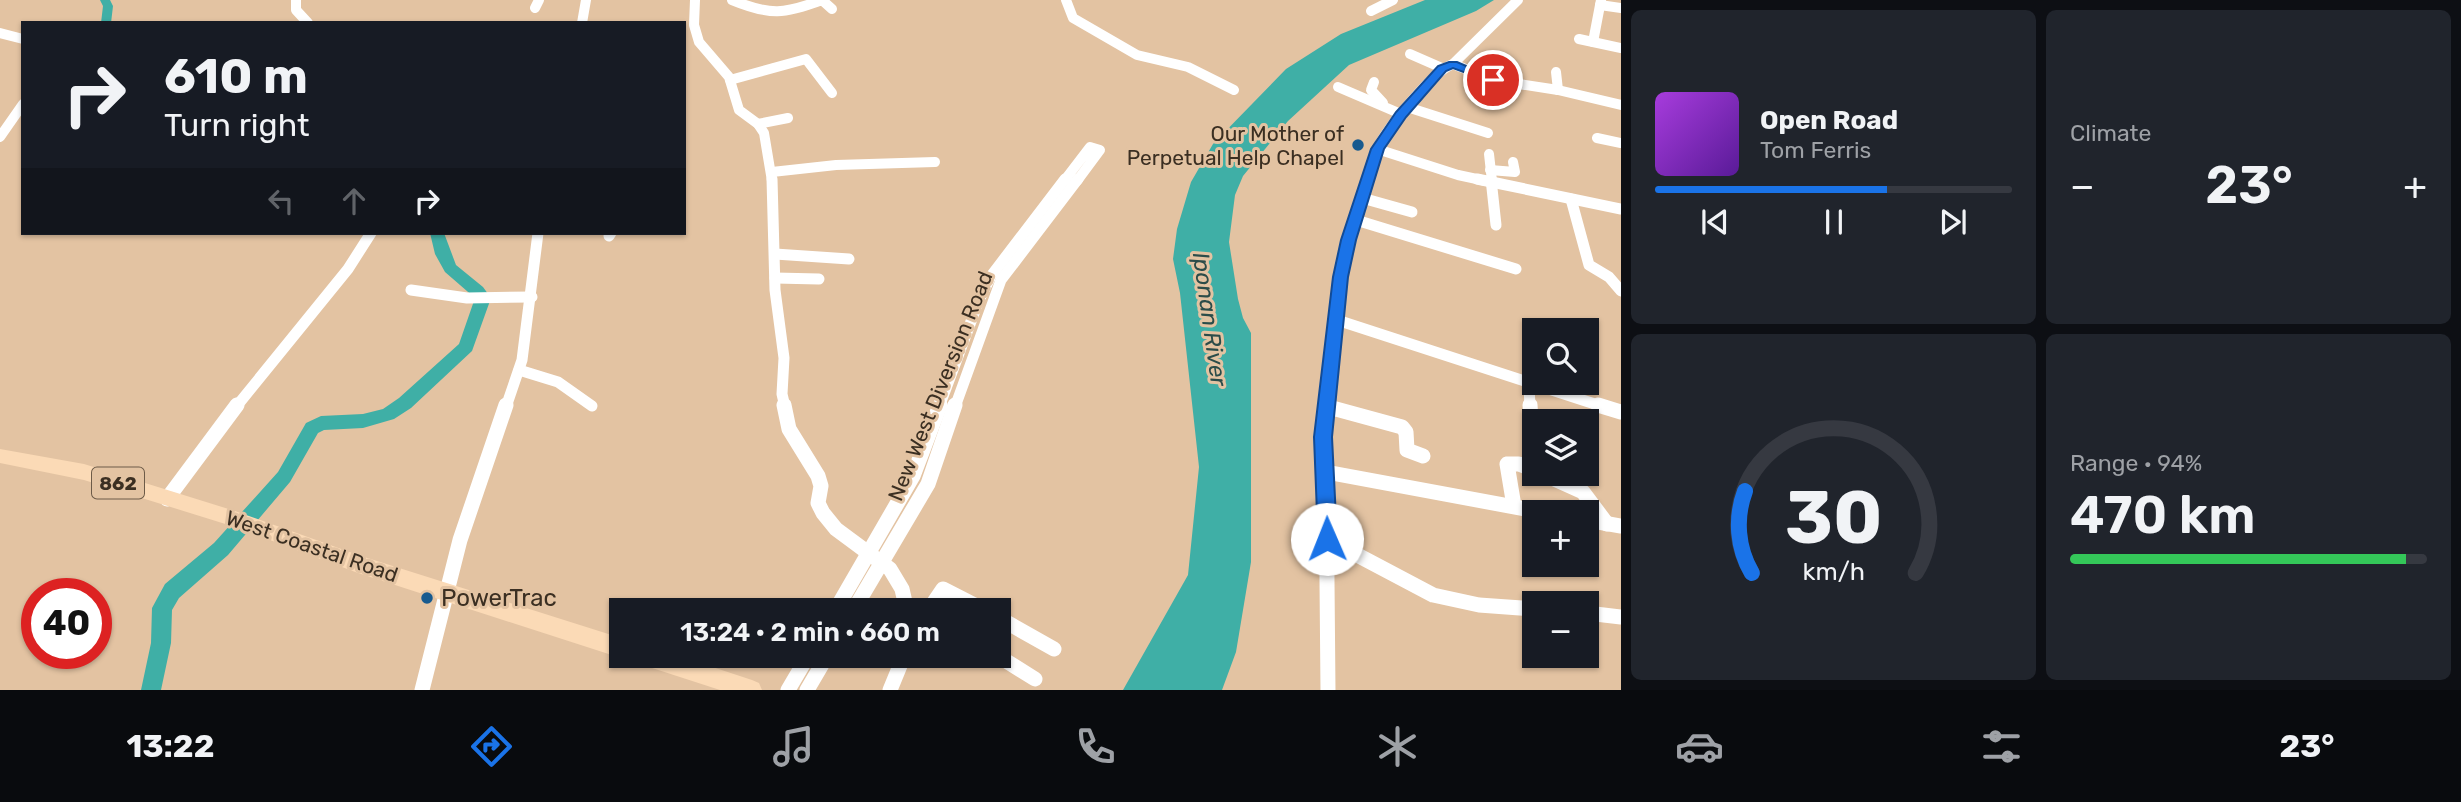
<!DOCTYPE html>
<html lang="en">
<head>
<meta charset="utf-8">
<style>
  body { margin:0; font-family:Rubik,sans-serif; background:#20242c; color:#f1f3f6; height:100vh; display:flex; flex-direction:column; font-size:26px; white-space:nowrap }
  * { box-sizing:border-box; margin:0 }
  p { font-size:23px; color:#9ea1a6 }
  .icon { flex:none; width:38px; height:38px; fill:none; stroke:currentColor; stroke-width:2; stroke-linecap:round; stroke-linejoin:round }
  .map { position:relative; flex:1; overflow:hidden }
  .panel { display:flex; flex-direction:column; gap:10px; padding:10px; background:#0d0f14; width:840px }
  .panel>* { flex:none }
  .hud { position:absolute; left:21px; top:21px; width:665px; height:214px; border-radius:0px; box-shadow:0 2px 5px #0004; background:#171b24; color:#f1f3f6; overflow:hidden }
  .buttons { position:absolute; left:1522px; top:318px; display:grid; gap:14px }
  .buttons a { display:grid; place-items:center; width:77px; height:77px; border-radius:0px; background:#171b24; box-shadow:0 2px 5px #0004; font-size:35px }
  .speed { position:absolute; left:21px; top:578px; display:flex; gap:14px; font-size:35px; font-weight:700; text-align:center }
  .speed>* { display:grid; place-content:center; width:91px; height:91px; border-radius:50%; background:#171b24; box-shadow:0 2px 5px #0004; line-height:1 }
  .speed .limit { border:10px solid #d22; background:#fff; color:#111 }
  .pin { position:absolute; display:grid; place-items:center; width:60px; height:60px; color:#fff; margin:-30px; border:4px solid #fff; border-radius:50%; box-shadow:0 2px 7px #0007 }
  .me { position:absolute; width:77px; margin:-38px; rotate:359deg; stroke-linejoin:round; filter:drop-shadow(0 0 5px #0008) }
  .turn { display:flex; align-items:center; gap:24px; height:147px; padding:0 28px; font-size:32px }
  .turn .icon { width:91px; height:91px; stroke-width:2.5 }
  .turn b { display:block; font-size:49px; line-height:60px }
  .lanes { display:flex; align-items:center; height:66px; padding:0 28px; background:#0003; justify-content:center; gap:35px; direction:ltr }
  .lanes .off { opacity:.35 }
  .big { font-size:52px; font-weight:600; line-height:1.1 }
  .panel .tile { flex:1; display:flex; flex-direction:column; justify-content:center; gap:10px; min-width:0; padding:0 24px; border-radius:10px; background:#20242c }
  .panel .dial { align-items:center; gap:0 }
  .dial svg { height:182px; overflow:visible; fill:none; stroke:#363941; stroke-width:7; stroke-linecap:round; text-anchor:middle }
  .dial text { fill:#f1f3f6; stroke:none }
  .song { display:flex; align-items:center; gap:21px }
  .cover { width:84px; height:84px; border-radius:10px; background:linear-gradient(135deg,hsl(280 70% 55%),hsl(270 70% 35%)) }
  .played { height:7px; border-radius:4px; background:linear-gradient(90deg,#1a73e8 65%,#363941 65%) }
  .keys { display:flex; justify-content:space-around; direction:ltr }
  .heat { display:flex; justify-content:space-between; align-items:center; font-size:38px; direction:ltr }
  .charge { height:10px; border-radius:5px; background:linear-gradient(90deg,#34c759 94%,#363941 0) }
  .panel .tiles { flex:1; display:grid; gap:10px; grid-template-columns:repeat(2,1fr) }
  .trip { position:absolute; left:609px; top:598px; width:402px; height:70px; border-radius:0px; background:#171b24; box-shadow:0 2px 5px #0004; font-weight:600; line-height:70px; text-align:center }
  .tab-bar { display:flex; height:112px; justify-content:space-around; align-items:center; background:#090b0e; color:#9ea1a6 }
  .tab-bar .icon { width:49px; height:49px }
  .tab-bar .active { color:#1a73e8 }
  .tab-bar b { font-size:32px; color:#f1f3f6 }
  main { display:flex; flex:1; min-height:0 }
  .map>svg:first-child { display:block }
  .water { fill:#3fafa6 }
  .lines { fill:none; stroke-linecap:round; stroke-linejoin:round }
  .river { fill:#3fafa6; fill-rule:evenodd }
  .minor-far2 { stroke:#fff; stroke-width:10 }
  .minor-far1 { stroke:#fff; stroke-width:11 }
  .minor { stroke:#fff; stroke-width:15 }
  .major { fill:#fbdab6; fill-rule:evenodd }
  .route { fill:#1a73e8; stroke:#114b97; stroke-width:2 }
  .poi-dot { fill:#175a8f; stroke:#e3c3a2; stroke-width:2.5 }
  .labels { text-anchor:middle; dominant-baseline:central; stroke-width:6; stroke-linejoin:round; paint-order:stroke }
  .shield { fill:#e3c3a2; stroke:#6d5b48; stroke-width:2 }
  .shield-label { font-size:19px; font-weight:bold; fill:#3b2f22 }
  .poi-label { font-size:21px; fill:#3b2f22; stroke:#e3c3a2; text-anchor:end }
  .street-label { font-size:21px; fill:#3b2f22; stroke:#e3c3a2 }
  .water-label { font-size:23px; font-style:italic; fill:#2b4c49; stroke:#e3c3a2 }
  .near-poi-label { font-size:24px; fill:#3b2f22; stroke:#e3c3a2; text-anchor:start }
</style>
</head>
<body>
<main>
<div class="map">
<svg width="1621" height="690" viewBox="0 0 1621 690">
  <rect width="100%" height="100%" fill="#e3c3a2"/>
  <path class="water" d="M1425 0H1494L1476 11 1349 65 1288 121 1243 176 1235 195 1229 242 1238 299 1243 318 1251 333V562L1236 652 1222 690H1123L1188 575 1199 467 1180 293 1173 259 1177 229 1191 182 1213 144 1286 69 1341 34Z"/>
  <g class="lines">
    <g class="river">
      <path d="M100 0H110L113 6 111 23H101L103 6Z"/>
      <path d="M430 233H444L456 265 483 287 491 298 472 351 411 408 394 419 363 428 324 430 318 433 290 482 228 555 179 598 172 610 171 643 161 690H141L151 643 152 608 165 584 214 543 278 472 306 423 321 416 363 414 383 409 399 398 459 344 475 298 445 272 435 254Z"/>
    </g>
    <g class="minor-far2">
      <path d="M296 0V10L308 23"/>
      <path d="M695 0 694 25 699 42 729 77 739 110 758 124 764 133 772 181"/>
      <path d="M732 0C771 16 784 14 822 0L832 9"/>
      <path d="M1066 0 1073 18 1137 55 1188 67 1234 90"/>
      <path d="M1600 5 1621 8"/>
      <path d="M535 8 539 0"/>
      <path d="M1371 11 1393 0"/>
      <path d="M582 23 586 0"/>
      <path d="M0 33 23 39"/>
      <path d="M1579 39 1621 48"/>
      <path d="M1593 42 1601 0"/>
      <path d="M1410 54 1442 68"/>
      <path d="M1453 64 1493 80 1558 90 1621 105"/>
      <path d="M1556 72 1558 90"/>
      <path d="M730 80 806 59 832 93"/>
      <path d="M1374 82 1371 90 1383 103"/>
      <path d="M1338 87 1401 114"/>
      <path d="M1407 107 1488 133"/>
      <path d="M758 124 788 118"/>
      <path d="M0 137 23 104"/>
      <path d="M1597 138 1621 143"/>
      <path d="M1377 149 1458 175 1486 181"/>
      <path d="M1489 154 1492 181"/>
      <path d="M1490 170 1515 172 1513 162"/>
      <path d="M772 172 836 165 935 162"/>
      <path d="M1064 181 1090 147 1100 150 1077 181"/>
      <path d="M1367 181C1370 171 1372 159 1377 149 1387 128 1432 72 1453 64L1518 0"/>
    </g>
    <g class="minor-far1">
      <path d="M772 179 775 290 784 358 782 394 785 407"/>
      <path d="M1477 179 1621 209"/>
      <path d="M1491 179 1496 225"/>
      <path d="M1362 198 1412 212"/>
      <path d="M1571 199 1589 265 1609 277 1621 291"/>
      <path d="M1356 220 1516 269"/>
      <path d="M609 236 611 233"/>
      <path d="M775 254 849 259"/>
      <path d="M775 278 819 279"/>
      <path d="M411 290 467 298 532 297"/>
      <path d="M1337 320 1604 407"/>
      <path d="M519 370 558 382 592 406"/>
      <path d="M1529 385 1530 407"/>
      <path d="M1325 406 1328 407"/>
      <path d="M236 407 348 269 371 233"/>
      <path d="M506 407 522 360 538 233"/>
      <path d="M939 407 979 300 991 276 1065 179"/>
      <path d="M955 407 1001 280 1078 179"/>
      <path d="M1325 407 1340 277 1348 240 1367 179"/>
    </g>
    <g class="minor">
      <path d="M784 405 789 429 818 476 821 486 818 503 823 513 836 529 890 569 902 589 907 611"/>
      <path d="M1325 405 1323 437 1326 472 1328 690"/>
      <path d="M1530 405 1532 432"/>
      <path d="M1598 405 1621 412"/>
      <path d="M1325 406 1402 427 1406 432 1407 450 1423 456"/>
      <path d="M1326 472 1547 513"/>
      <path d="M1543 474 1583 492 1607 524"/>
      <path d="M167 499 237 405"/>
      <path d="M1514 506 1507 464H1519L1535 470"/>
      <path d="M1587 520 1621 526"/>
      <path d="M1327 539 1433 595 1479 605 1535 609"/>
      <path d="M835 611 913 476 940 405"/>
      <path d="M853 611 928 484 955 405"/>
      <path d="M928 611 943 589 986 611"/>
      <path d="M1587 613 1621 617"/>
      <path d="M999 618 1054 649"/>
      <path d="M998 656 1035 679"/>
      <path d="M422 690 460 540 506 405"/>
      <path d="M788 690 808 656"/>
      <path d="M807 690 827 656"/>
      <path d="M890 690 904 656"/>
    </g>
    <g class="major">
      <path d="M0 449 84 464 235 511 358 555 621 638V656H625L621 658 358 573 235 527 84 480 0 463Z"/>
      <path d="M636 656H679L752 680 759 683 762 690H720L646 666 639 663Z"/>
    </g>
  </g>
  <path class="route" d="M1449 62H1457L1499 80 1493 83 1453 68 1446 71 1406 117 1384 149 1356 240 1348 277 1332 437 1337 539 1334 545 1327 548 1321 545 1318 539 1314 437 1333 277 1341 240 1371 149 1396 112 1438 66Z"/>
  <g class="poi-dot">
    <circle cx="1358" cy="145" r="7"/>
    <circle cx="427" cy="598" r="7"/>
  </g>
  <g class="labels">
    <rect class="shield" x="92" y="467.5" width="52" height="31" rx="5"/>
    <g class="shield-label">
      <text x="118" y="483">862</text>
    </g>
    <g class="poi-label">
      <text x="1344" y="133">Our Mother of<tspan x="1344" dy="24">Perpetual Help Chapel</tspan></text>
    </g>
    <g class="street-label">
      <text transform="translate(940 386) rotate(-68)">New West Diversion Road</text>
      <text transform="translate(312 546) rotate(19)">West Coastal Road</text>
    </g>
    <g class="water-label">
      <text transform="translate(1210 319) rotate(82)">Iponan River</text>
    </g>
    <g class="near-poi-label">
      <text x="441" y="598">PowerTrac</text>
    </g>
  </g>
</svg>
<div class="buttons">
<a><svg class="icon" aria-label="search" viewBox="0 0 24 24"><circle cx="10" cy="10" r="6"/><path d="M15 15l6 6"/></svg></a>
<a><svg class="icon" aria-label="layers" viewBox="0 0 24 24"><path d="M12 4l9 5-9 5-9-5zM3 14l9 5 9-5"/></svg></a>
<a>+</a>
<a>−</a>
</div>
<div class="speed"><div class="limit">40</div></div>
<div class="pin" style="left:1493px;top:80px;background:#d93025"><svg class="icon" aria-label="arrive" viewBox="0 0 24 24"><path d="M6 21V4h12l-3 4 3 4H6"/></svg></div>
<svg class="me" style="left:1327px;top:539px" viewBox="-20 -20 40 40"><circle r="19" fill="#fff"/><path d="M0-13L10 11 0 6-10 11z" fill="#1a73e8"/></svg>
<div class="trip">13:24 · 2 min · 660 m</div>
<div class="hud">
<div class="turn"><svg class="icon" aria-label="right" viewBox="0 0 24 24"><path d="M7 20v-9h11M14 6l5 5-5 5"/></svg><div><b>610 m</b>Turn right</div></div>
<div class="lanes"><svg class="icon off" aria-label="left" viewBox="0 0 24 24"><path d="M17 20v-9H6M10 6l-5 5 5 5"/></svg><svg class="icon off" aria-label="ahead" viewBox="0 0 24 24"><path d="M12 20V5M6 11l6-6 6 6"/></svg><svg class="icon" aria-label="right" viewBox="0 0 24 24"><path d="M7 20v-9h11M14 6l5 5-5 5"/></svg></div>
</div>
</div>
<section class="panel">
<div class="tiles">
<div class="tile">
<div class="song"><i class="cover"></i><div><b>Open Road</b><p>Tom Ferris</p></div></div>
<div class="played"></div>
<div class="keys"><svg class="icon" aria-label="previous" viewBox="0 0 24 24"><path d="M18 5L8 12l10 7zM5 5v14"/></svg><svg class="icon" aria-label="pause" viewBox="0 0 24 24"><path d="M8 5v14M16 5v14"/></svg><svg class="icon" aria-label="next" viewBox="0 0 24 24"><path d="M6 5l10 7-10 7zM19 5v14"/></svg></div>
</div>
<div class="tile"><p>Climate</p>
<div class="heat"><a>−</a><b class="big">23°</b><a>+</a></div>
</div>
<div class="tile dial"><svg viewBox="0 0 100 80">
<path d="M14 69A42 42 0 1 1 86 69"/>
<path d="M14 69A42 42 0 0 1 11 33" stroke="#1a73e8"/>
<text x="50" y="56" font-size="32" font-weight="700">30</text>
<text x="50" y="72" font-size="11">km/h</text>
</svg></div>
<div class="tile"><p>Range · 94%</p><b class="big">470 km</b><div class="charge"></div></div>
</div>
</section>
</main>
<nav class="tab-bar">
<b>13:22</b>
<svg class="icon active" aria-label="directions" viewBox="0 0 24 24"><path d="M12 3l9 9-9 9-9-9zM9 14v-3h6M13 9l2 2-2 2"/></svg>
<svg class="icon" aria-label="music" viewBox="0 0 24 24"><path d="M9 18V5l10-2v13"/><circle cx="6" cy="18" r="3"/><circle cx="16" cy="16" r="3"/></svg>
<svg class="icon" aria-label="phone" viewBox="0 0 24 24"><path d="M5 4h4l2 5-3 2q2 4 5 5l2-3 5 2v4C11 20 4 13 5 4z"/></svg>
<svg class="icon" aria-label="climate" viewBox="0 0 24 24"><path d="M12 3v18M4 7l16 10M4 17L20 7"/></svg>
<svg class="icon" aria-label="car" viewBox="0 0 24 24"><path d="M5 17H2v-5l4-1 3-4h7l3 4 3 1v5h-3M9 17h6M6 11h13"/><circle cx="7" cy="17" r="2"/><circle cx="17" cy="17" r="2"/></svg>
<svg class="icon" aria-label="filters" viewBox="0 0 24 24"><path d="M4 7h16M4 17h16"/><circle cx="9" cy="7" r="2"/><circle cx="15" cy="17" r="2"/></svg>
<b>23°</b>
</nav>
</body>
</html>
